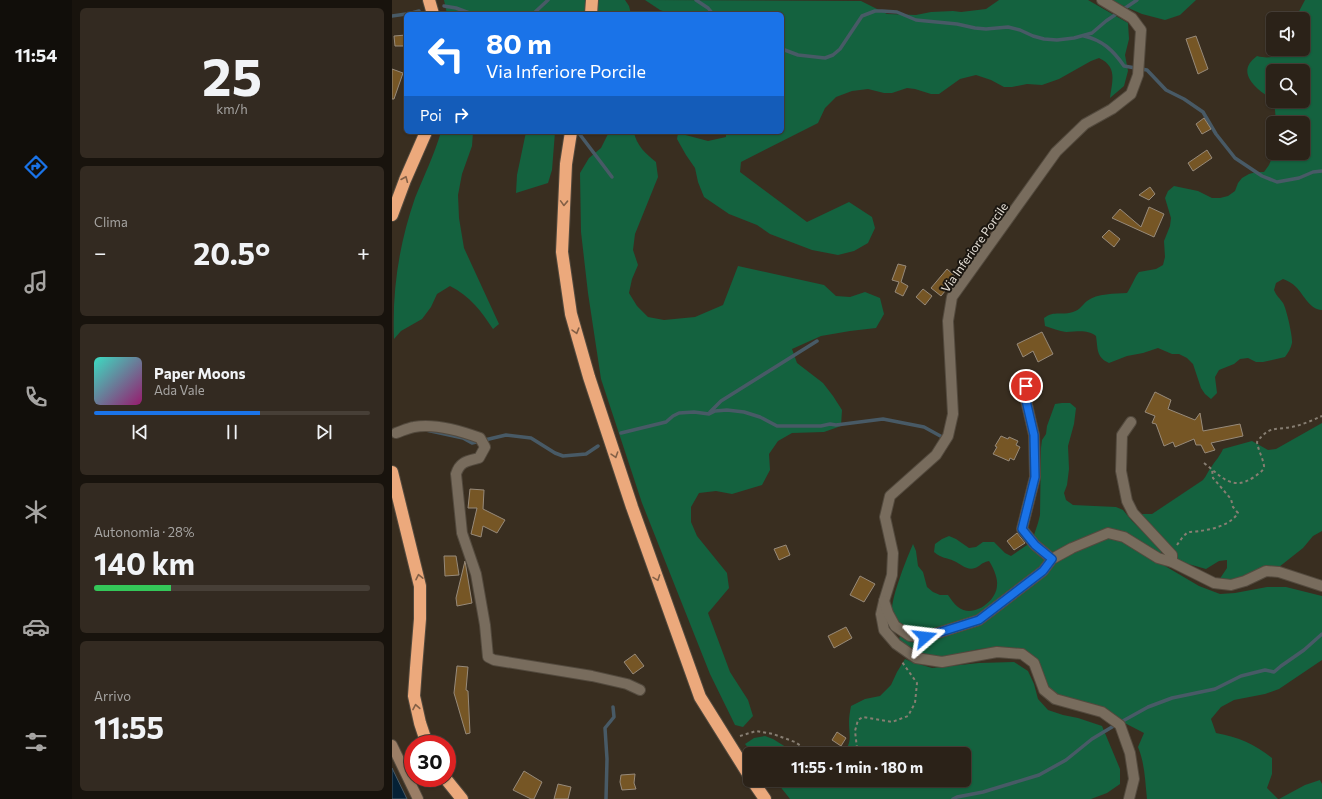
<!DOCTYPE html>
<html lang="it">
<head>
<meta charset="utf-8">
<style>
  body { margin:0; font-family:Commissioner,sans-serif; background:#332a21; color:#f1f3f6; height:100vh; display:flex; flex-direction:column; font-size:15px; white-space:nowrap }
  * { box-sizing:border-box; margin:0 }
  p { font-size:13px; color:#a6a4a2 }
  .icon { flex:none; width:22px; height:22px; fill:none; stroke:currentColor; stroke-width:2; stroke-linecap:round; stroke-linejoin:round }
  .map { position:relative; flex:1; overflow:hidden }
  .drawer { display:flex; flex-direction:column; gap:8px; padding:8px; background:#18130d; width:320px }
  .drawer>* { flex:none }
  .banner { position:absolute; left:12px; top:12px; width:380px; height:122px; border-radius:6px; box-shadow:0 1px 3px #0004,0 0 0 1px #473f37; background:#1a73e8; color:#fff; overflow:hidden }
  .tools { position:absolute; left:874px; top:12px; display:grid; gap:8px }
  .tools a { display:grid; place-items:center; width:44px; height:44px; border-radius:6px; background:#2b2218; box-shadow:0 1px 3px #0004,0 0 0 1px #473f37; font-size:20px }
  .speed { position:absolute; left:12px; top:735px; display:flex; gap:8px; font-size:20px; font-weight:700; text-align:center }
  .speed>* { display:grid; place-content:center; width:52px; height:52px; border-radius:50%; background:#2b2218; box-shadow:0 1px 3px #0004,0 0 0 1px #473f37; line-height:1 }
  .speed .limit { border:6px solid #d22; background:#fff; color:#111 }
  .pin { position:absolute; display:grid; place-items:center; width:34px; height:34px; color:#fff; margin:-17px; border:2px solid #fff; border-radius:50%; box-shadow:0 1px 4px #0007 }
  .me { position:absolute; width:44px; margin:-22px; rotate:73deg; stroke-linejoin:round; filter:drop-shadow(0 0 3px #0008) }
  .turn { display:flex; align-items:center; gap:14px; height:84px; padding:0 16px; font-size:18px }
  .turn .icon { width:52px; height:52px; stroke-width:2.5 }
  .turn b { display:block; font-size:28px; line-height:34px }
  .then { display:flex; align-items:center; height:38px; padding:0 16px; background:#0003; gap:8px; font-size:15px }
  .big { font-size:30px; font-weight:700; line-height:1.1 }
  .drawer .tile { flex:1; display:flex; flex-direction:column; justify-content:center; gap:6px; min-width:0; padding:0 14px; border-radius:6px; background:#332a21 }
  .drawer .dial { align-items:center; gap:0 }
  .dial b { font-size:52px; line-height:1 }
  .song { display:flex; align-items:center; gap:12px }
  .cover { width:48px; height:48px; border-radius:6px; background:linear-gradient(135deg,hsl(170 70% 55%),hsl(320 70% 35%)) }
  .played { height:4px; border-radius:2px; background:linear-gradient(90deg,#1a73e8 60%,#473f37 60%) }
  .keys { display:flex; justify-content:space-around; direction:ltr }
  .heat { display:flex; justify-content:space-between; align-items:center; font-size:22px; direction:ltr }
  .charge { height:6px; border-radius:3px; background:linear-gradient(90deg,#34c759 28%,#473f37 0) }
  .trip { position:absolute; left:351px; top:747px; width:228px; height:40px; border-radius:6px; background:#2b2218; box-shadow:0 1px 3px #0004,0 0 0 1px #473f37; font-weight:700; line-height:40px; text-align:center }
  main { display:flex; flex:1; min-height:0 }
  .tab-bar { display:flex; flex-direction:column; width:72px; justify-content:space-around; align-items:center; background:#110e0a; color:#a6a4a2 }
  .tab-bar .icon { width:28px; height:28px }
  .tab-bar .selected { color:#1a73e8 }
  .tab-bar b { font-size:18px; color:#f1f3f6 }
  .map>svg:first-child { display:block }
  .green { fill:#14623f; fill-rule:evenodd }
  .water { fill:#052136; stroke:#485a66 }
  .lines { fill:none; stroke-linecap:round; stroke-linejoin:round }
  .stream { stroke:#485a66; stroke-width:3.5 }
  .building { fill:#765625; stroke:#978a7a }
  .minor-casing { stroke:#534a3e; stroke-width:12 }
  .secondary-casing { stroke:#534a3e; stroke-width:12 }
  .motorway-casing { stroke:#534a3e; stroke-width:14 }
  .path { stroke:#877e72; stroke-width:2; stroke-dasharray:3 3; stroke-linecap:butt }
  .minor { stroke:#786c5d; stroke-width:10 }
  .secondary { stroke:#9b7e66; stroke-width:10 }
  .motorway { stroke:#eca97c; stroke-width:12 }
  .oneway { stroke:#846046 }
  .route-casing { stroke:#114b97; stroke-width:10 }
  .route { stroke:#1a73e8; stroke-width:7 }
  .labels { text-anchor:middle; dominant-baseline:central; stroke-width:4; stroke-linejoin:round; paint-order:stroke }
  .street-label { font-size:12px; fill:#e4ded5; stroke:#1c1711 }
</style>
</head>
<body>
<main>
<nav class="tab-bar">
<b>11:54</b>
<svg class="icon selected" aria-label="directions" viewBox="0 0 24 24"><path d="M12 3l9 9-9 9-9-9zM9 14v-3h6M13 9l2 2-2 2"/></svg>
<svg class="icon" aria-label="music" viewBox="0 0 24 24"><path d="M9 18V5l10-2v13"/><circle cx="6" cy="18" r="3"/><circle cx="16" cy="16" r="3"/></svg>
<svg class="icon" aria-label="phone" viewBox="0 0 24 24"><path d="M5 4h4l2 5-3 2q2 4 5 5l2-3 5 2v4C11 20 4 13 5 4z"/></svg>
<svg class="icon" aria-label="climate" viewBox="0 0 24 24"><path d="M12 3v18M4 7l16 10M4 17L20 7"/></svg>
<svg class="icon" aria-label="car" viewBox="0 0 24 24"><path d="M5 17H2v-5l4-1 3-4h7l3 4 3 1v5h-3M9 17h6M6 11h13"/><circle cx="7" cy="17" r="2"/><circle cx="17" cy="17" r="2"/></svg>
<svg class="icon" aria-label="filters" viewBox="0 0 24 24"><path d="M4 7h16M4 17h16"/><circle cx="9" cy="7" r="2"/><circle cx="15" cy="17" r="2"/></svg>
</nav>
<section class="drawer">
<div class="tile dial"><b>25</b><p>km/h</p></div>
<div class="tile"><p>Clima</p>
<div class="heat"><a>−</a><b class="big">20.5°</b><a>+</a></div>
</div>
<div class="tile">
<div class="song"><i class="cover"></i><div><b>Paper Moons</b><p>Ada Vale</p></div></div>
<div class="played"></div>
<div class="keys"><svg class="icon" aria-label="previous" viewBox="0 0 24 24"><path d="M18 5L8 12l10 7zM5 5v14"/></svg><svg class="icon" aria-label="pause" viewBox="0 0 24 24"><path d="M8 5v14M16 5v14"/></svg><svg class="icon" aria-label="next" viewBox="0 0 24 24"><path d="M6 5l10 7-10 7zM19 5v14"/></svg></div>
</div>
<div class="tile"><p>Autonomia · 28%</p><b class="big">140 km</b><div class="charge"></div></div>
<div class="tile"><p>Arrivo</p><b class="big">11:55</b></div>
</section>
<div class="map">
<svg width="930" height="799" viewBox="0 0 930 799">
  <rect width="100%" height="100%" fill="#392e20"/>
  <g class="green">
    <path d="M52 0H233L237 6 239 14H55Z"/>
    <path d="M253 0 469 1 495 14 524 15 539 12 561 11 569 12 594 9 607 0H696L736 23 737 39 733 55 736 71 732 86 718 98C720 81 726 67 707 58L699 61 667 79 650 85 635 84 620 87H612L599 80 584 75 568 79 547 94H539L523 89 515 88 500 93H492L476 89 460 91 444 97 433 108 426 123 349 162 348 172 415 222 457 202 480 217 483 228 476 243 462 251 446 255 420 250 378 234 365 225 337 214 312 197 306 182 303 168 294 155 285 139 286 133 316 141 334 137V132H390V14H279L268 10Z"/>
    <path d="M718 0H804L788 15 773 20 750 14Z"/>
    <path d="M913 0H930V310C918 310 912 295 904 287 900 283 896 281 891 279L884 283 882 290C885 297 887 297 891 303 894 307 901 337 900 343 899 348 896 353 893 357L871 362H864L856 358 848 359 842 364 827 370 823 377 825 393 819 399 813 394 809 388 801 364 795 358 787 354H780L766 348 751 353 735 356 717 363C704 357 706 349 704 336 694 329 686 332 674 332 667 331 660 328 653 326L652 318C663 310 669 316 681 312 688 310 690 305 695 301 705 293 723 294 735 293 740 286 742 278 747 272L764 269 771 265 773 257 772 241 778 226 779 218 773 198 776 191 782 186 806 191 820 198H828L836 196 843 191 846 183 850 178 857 174 864 172H872L877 165 882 153H911V123H884C883 115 884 105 879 99 875 95 870 93 866 89 854 78 850 67 865 56 881 60 881 55 895 50 899 48 906 49 911 49V19H903ZM881 71H911V101H881Z"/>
    <path d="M49 132H81L80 146 70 174 66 195 67 218 72 248 107 324 101 329C89 311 78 296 58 286L45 294 39 307 30 319 9 331 2 339C0 290 7 244 23 198 32 176 42 155 49 132Z"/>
    <path d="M134 132H163L160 170 156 183 124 193 125 175Z"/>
    <path d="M217 132H242C244 145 254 154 264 162L266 177 243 234 241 250 246 265 240 279 237 293 245 306 256 317 272 320 303 317 331 305 346 266 432 285 444 296 458 297 473 292 488 298 492 314 484 328 458 331 429 336 400 349 405 363 431 383 441 396 450 410 449 426 432 432 400 433 386 441 377 454 378 470 370 485 340 494 324 491 307 493 299 507V522L305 536 335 573 337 588 316 613 338 672 356 700 361 716 351 727 343 725 318 674 250 503 209 379 196 293 189 232 188 173 197 158 209 148Z"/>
    <path d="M670 403H678L684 408 682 424 676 446 677 469 675 485 672 493 674 500 681 505 724 507 731 510 740 521 768 548 773 566 807 586 828 594 843 593 875 587H894L930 596V660L887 689 873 694 842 700 829 707 819 719 824 733C847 737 862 744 880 758V774L875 788 886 799H755C753 781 753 764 746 747L752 733 723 718 665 695 655 687 646 662C637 659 614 648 605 648 579 646 551 664 525 654 519 651 512 647 506 643L510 629C506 623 501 617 500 610 500 595 515 558 521 544L524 551 526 566 531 572 535 587 541 592 548 595H556C559 599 562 604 566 607 581 619 605 601 605 585 606 578 601 567 597 561 588 563 589 566 583 568 575 571 569 564 562 561 554 557 550 559 542 552L543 544 550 539 557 536 564 539 577 548 584 547 591 542H602L613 553 619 556 635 545 641 538 646 523 648 515 649 448 650 440 654 434 655 426 663 404Z"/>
    <path d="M930 423V531L921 536 911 548 887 567 843 580H827L835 568V560L827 561 814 569 793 563 786 560 773 541 753 521 750 514H760L811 480C815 475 816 471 820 466 824 460 828 456 831 449L860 441 876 450 884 449Z"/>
    <path d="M513 659 520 662 540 668 587 663 622 662 636 671 642 684 646 699 656 710 671 715 686 718 710 726 728 769V784L715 793 699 799H398L383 780H572V754H450C461 743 457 736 457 722 457 717 458 711 459 706L473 699 488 696 499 685 505 672Z"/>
    <path d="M373 736 381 739 405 754H361L353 744 362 738Z"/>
    <path d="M928 780 930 784V799H887L913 785Z"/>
  </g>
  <path class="water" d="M0 768 15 799H0Z"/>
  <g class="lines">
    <g class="stream">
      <path d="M304 0 316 8 321 14"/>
      <path d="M52 6 64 8 80 14"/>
      <path d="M16 14 27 11"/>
      <path d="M141 14 156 0"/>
      <path d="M0 16 14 14"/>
      <path d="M692 36C710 40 721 50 732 66L755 70 774 90 792 99 811 112 824 134 843 158 870 176 885 182 907 178 921 172 930 171"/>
      <path d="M390 49 406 55 433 58 441 55 448 49 470 16 483 11H490L505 12 524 20 565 24 583 28 594 29 616 27 628 30 641 36 652 39 665 40 682 38 700 33 714 21 745 0"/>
      <path d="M186 132 220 177"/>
      <path d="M318 412 329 401 425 341"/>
      <path d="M34 430 71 438 80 443 114 435 139 438 163 453 171 456 194 454 206 446"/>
      <path d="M229 433 274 422 281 416 287 413 302 412 317 414 323 411 335 410 352 412 368 417 385 426H429L438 424 444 425 491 419 532 427 552 438"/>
      <path d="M214 799 215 759 213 728 222 717 221 707"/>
      <path d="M561 799 565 797 591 792 647 775 674 760 700 739 720 727 756 707 780 698 823 689 849 676 873 670 882 672 889 666 912 650 930 634"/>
    </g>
  </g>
  <g class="building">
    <path d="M14 35V46H3L2 36Z"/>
    <path d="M804 36 816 69 806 74 794 39Z"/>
    <path d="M0 69 11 73 2 99H0Z"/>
    <path d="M812 118 819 129 810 134 804 124Z"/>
    <path d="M815 150 820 158 801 171 796 163Z"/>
    <path d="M758 187 763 194 757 200 747 195Z"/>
    <path d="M757 207 772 214 762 237 720 218 728 209 749 227Z"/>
    <path d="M717 230 728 239 722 247 710 237Z"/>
    <path d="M506 264 514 266 509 282 516 286 511 296 503 292 507 282 500 280Z"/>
    <path d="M555 269 563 276 557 283 558 285 549 296 539 288Z"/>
    <path d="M531 289 540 296 533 305 524 297Z"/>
    <path d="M650 332 661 354 646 362 641 351 631 357 625 344Z"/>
    <path d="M763 392 779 400 776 409 803 420 808 413 811 431 848 424 851 436 819 443 823 450 813 453 809 445H804L802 439 783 447 781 442 772 446 764 424 760 423 763 416 753 412Z"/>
    <path d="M609 436 616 439 617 437 626 441 624 445 628 447 622 460 618 458 617 461 601 454 605 447 603 446Z"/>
    <path d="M78 489 92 490 91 509 113 520 105 533 91 526 89 537 79 534 85 508H76Z"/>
    <path d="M625 533 633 543 622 550 615 541Z"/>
    <path d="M394 545 398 555 387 560 382 549Z"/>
    <path d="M52 556H64L67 575 53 576Z"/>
    <path d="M73 561 80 603 65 606 64 598Z"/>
    <path d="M468 576 483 584 472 602 458 595Z"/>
    <path d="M454 627 460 638 442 648 436 636Z"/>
    <path d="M243 654 252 666 241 674 232 662Z"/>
    <path d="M65 666 76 667 74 690 76 691 78 733 74 734 62 693Z"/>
    <path d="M445 732 454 738 449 746 440 740Z"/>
    <path d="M132 771 150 782 142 799H139L121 790Z"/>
    <path d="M243 774 242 783 244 789 230 790 228 782 229 775Z"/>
    <path d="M166 784 179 787 176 799H162Z"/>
  </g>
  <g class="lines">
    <g class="minor-casing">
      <g id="minor">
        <path d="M710 0 740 18 749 30 746 75 739 94 720 109 693 124 664 152 560 297 556 321 561 414 556 436 544 455 498 496 493 517 501 553 500 575 492 601 489 614 492 630 504 644 524 658 550 662 605 652 630 654 642 663 652 690 663 699 710 712 728 725 738 753 742 779 737 799"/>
        <path d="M635 377 633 396 642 435 643 477 630 529 643 545 660 559"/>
        <path d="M739 422 730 435 729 471 735 501 741 513 780 555V562"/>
        <path d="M4 433C10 431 16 428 22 427 43 423 69 431 88 438L93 447 87 458C76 461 68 461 64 474L70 533 84 574 93 625 96 657 102 660 200 676 235 684 248 690"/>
        <path d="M492 601 496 613 503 626 518 636 533 637 587 620 651 571 660 559 680 548 716 533 732 537 766 558 780 562 822 583 839 585 853 581 874 571 887 572 930 586"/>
      </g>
    </g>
    <g class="secondary-casing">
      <path id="secondary" d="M0 745 26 799"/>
    </g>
    <g class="motorway-casing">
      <g id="motorway">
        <path d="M37 0 41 14"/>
        <path d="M199 14 200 0"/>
        <path d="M179 132 174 164 170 252 179 314 197 377 240 507 308 697 358 777"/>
        <path d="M0 215 13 180 34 132"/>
        <path d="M0 472 28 586V619L24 668 22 696 28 723 35 744"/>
        <path d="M53 778 70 799"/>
        <path d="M360 780 373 799"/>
      </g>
    </g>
    <g class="path">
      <path d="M812 463C829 476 840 492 862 477 866 474 872 471 872 466 871 458 866 450 865 442 877 426 882 430 900 427 910 425 921 420 930 416"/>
      <path d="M785 545C788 541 791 536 795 533 798 531 804 532 808 531 822 529 838 525 846 513L841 507 839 499 821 478 820 469"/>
      <path d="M348 736 364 731 381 734 403 742 421 754"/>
      <path d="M463 754 465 748 463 731 466 720 471 717 500 722 516 716 523 703 525 683 510 662"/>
    </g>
    <use href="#minor" class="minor"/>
    <use href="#secondary" class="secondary"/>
    <use href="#motorway" class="motorway"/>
  </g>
  <defs><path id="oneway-chevron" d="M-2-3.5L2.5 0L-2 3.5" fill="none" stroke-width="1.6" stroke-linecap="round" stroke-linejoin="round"/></defs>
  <g class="oneway">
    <use href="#oneway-chevron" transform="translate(13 179) rotate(-67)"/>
    <use href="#oneway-chevron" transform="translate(172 203) rotate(92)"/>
    <use href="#oneway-chevron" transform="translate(184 331) rotate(74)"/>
    <use href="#oneway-chevron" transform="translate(223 455) rotate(72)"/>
    <use href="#oneway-chevron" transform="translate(27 577) rotate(-102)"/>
    <use href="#oneway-chevron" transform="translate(265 578) rotate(70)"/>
    <use href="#oneway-chevron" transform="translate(24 707) rotate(-100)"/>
  </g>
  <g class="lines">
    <g class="route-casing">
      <path id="route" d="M533 637 587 620 651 571 660 559 643 545 630 529 643 477 642 435 633 396 634 386"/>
    </g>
    <use href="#route" class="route"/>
  </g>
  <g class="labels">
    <g class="street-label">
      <text transform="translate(582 247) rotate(-55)">Via Inferiore Porcile</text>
    </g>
  </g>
</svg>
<div class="tools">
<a><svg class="icon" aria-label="sound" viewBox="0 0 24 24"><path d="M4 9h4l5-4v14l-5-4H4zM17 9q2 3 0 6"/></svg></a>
<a><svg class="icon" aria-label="search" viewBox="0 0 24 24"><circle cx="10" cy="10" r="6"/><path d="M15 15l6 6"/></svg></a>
<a><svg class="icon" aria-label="layers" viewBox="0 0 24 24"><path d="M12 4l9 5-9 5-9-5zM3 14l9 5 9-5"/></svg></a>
</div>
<div class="speed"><div class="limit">30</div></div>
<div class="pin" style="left:634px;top:386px;background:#d93025"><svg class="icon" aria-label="arrive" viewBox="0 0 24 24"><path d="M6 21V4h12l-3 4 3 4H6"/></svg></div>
<svg class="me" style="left:533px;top:637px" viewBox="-20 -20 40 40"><path d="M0-17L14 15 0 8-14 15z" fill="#1a73e8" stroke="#fff" stroke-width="4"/></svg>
<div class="trip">11:55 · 1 min · 180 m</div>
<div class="banner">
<div class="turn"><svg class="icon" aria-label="left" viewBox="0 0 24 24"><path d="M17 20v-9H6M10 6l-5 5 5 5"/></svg><div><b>80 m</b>Via Inferiore Porcile</div></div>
<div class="then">Poi<svg class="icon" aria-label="right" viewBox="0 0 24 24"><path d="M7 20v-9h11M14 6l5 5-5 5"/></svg></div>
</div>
</div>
</main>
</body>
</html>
